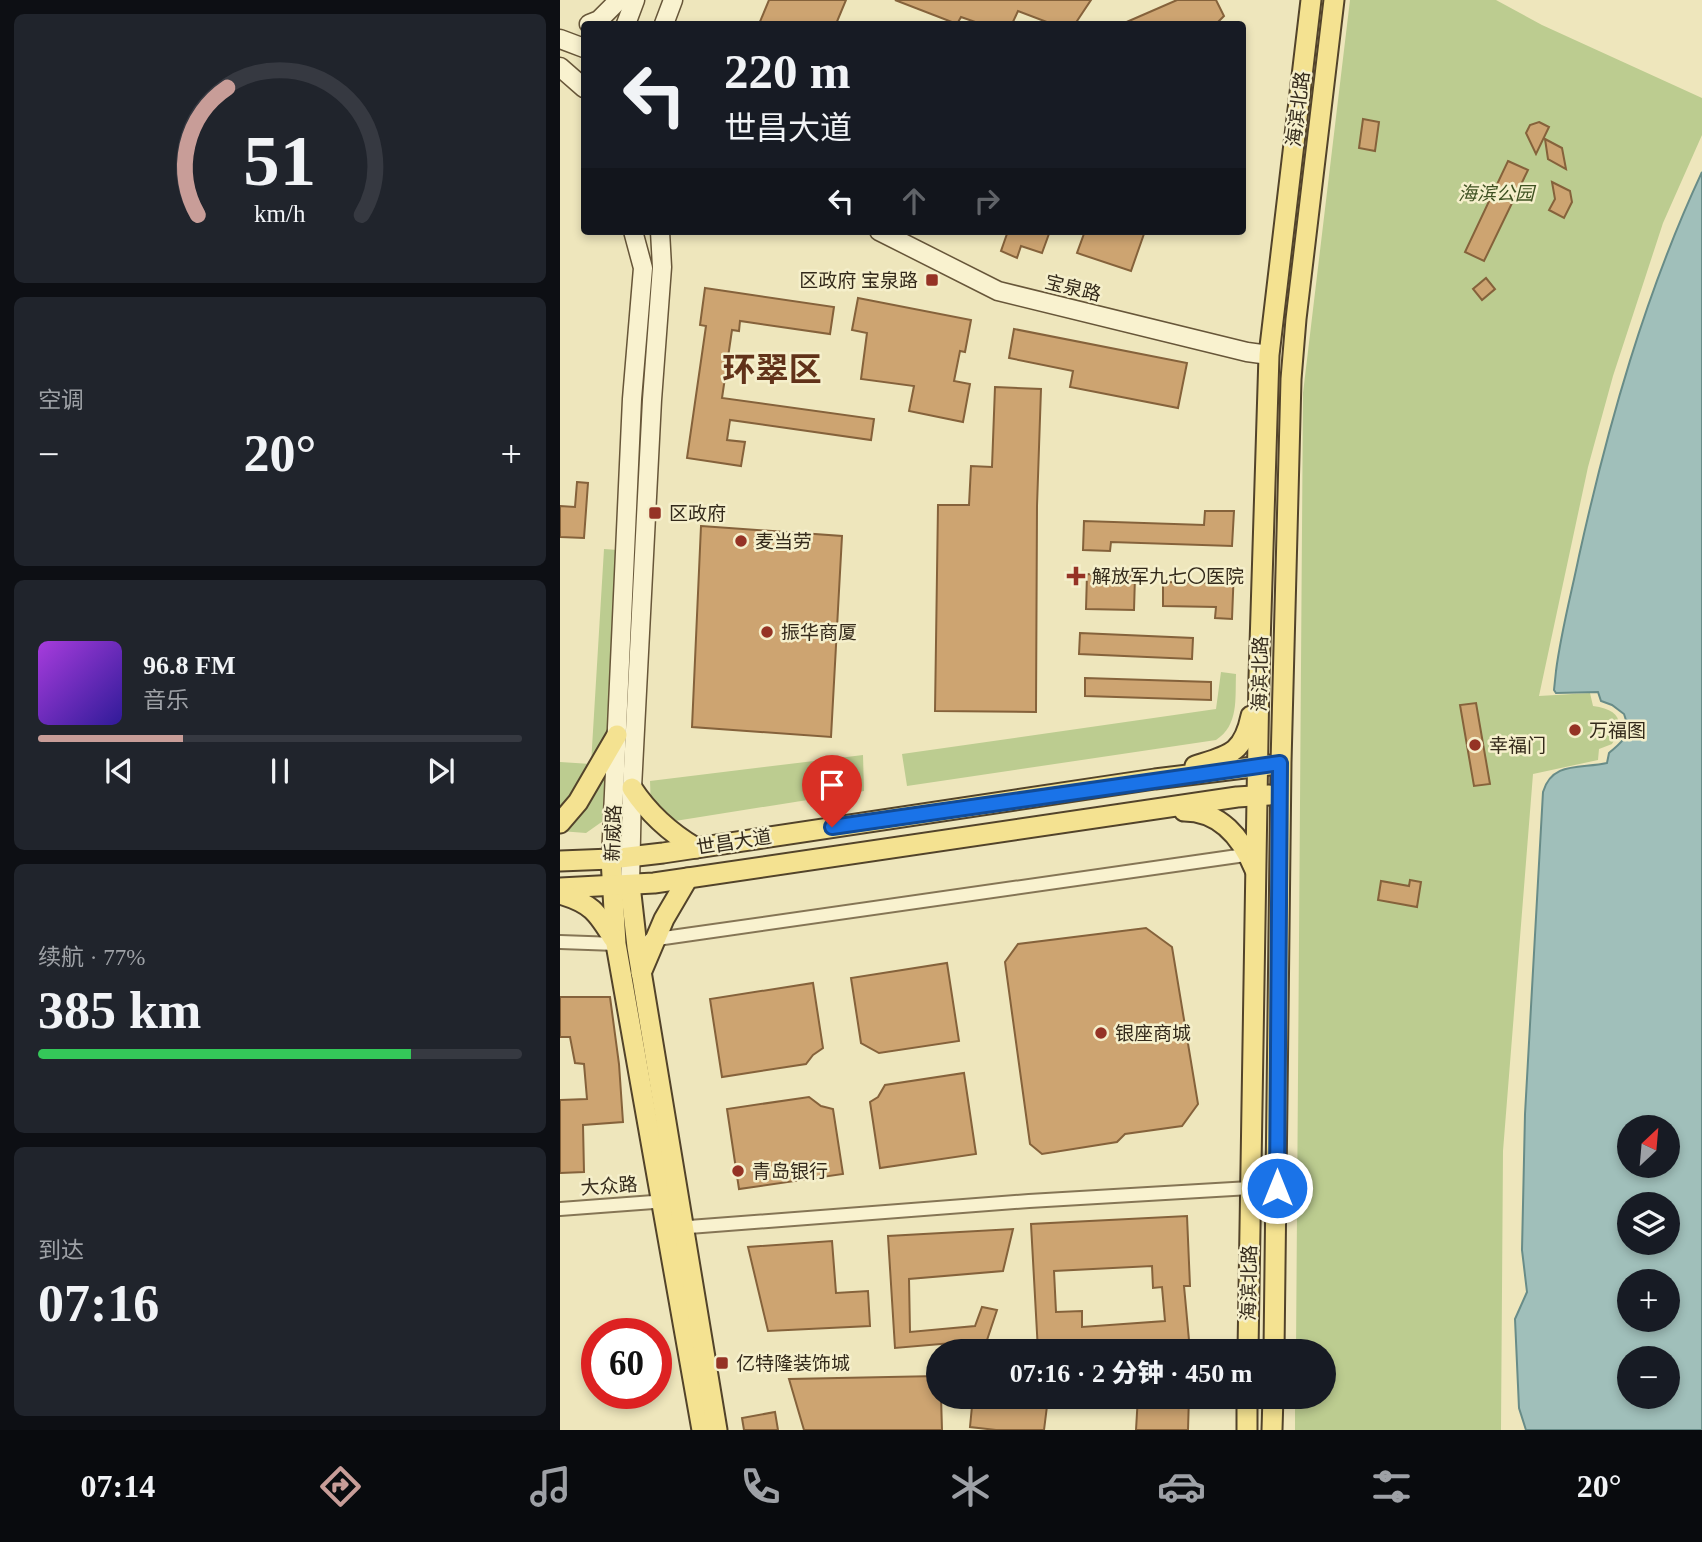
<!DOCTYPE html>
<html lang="zh">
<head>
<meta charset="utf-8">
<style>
  body { margin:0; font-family:"Times New Roman","Noto Sans SC",serif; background:#20242c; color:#f1f3f6; height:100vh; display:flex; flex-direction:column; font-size:26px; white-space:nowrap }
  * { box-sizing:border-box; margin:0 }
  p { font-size:23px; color:#9ea1a6 }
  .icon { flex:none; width:38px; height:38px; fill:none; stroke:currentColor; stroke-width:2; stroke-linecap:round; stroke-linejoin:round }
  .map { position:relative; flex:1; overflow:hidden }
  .side { display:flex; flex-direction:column; gap:14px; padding:14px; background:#0d0f14; width:560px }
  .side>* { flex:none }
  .hud { position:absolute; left:21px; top:21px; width:665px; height:214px; border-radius:7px; box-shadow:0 4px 10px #0003; background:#171b24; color:#f1f3f6; overflow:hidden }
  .needle { width:46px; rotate:26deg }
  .tools { position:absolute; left:1057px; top:1115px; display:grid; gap:14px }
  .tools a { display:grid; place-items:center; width:63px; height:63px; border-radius:50%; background:#171b24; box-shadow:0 4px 10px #0003; font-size:35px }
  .speed { position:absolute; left:21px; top:1318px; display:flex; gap:14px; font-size:35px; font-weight:700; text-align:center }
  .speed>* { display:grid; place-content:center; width:91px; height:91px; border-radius:50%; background:#171b24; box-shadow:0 4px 10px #0003; line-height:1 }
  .speed .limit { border:10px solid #d22; background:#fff; color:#111 }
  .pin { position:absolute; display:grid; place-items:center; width:60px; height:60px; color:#fff; margin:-72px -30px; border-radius:50% 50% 50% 0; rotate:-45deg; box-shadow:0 0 7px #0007 }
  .pin .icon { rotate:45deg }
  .me { position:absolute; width:77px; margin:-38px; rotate:0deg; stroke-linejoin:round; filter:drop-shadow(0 0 5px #0008) }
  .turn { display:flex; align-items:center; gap:24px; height:147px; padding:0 28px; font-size:32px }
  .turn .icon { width:91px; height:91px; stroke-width:2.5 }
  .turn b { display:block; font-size:49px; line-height:60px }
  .lanes { display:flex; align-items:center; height:66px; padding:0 28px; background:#0003; justify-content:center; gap:35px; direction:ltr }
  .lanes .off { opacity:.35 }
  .big { font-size:52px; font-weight:800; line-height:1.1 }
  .side .widget { flex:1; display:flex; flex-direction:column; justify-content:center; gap:10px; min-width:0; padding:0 24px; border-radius:10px; background:#20242c }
  .side .dial { align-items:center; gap:0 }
  .dial svg { height:182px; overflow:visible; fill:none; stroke:#363941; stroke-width:7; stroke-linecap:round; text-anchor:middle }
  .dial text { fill:#f1f3f6; stroke:none }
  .song { display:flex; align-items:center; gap:21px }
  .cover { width:84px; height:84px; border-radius:10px; background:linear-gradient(135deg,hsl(280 70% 55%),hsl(250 70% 35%)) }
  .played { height:7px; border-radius:4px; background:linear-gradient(90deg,#c89d98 30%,#363941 30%) }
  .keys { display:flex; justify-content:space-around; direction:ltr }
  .heat { display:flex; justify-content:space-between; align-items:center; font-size:38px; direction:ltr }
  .charge { height:10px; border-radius:5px; background:linear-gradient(90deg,#34c759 77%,#363941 0) }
  .trip { position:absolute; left:366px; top:1339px; width:410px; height:70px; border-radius:35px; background:#171b24; box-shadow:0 4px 10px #0003; font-weight:800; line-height:70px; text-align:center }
  .tabs { display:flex; height:112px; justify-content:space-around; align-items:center; background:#090b0e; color:#9ea1a6 }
  .tabs .icon { width:49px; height:49px }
  .tabs .current { color:#c89d98 }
  .tabs b { font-size:32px; color:#f1f3f6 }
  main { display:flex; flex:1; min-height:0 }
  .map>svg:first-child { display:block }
  .green { fill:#bccc90 }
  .water { fill:#a0bfba; stroke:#688c88; stroke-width:2; fill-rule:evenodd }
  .building { fill:#cda471; stroke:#85623b; stroke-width:2; fill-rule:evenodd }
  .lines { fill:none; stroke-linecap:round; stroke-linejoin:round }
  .street-casing { stroke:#857555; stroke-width:16 }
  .secondary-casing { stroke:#675639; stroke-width:21 }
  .primary-casing { stroke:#52432a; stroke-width:23 }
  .street { stroke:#f9f2cf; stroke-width:12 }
  .secondary { stroke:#f9f2cf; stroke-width:18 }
  .primary { stroke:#f4e291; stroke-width:19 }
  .route-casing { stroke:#114b97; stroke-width:18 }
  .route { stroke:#1a73e8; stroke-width:12 }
  .poi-dot { fill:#953325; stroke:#f5efcb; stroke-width:2.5 }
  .labels { text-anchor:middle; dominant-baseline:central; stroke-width:5; stroke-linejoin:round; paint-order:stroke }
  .street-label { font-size:19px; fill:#342a1b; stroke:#f5efcb }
  .park-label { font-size:19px; font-style:italic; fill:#3e5121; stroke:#f5efcb }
  .poi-label { font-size:19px; fill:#342a1b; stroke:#f5efcb; text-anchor:start }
  .town-label { font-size:33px; font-weight:bold; fill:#613219; stroke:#f5efcb }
</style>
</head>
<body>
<main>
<section class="side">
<div class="widget dial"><svg viewBox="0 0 100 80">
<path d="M14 69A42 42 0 1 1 86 69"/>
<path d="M14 69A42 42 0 0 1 27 13" stroke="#c89d98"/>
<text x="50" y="56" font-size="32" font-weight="700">51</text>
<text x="50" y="72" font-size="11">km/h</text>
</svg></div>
<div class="widget"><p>空调</p>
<div class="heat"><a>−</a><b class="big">20°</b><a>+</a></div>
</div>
<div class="widget">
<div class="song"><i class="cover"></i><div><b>96.8 FM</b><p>音乐</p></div></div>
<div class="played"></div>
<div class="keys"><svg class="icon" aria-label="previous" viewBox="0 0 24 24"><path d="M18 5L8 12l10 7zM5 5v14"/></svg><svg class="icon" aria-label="pause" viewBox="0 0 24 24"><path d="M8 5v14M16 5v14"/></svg><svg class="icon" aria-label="next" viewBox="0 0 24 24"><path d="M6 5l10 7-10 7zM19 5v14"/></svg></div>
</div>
<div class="widget"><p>续航 · 77%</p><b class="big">385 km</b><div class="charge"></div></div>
<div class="widget"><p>到达</p><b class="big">07:16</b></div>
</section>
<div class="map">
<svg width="1142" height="1430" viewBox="0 0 1142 1430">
  <rect width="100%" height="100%" fill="#eee6bc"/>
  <g class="green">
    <path d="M790 0H936L982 25 1142 98V135L1103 223 1053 376 1028 467 979 696 1030 693 1033 706C1060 710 1065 721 1052 744L1039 749 1038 760 973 774 943 1151 941 1430H735V1397L763 1396V1351H736L743 393Z"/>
    <path d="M44 549 58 550 43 821 26 833 0 831V762L31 764Z"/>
    <path d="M661 672 676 674C675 699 679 725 656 740L347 786 342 754 656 709Z"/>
    <path d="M303 755 304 791 115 821 91 811 90 781Z"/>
  </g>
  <path class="water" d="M1142 172V1430H966L959 1408 955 1319 967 1292 962 1250 965 1114 983 792C992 761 1021 769 1047 763L1049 753C1064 740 1072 736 1064 714L1052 705 1041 701 1038 692 996 693 994 690 996 671C1001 632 1011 595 1019 556 1048 425 1085 294 1142 172ZM1069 1127H1108V1166H1069ZM1069 1204H1108V1242H1069ZM1069 1281H1108V1320H1069ZM1069 1358H1108V1396H1069Z"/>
  <g class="building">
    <path d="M209 0H286L276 24H199Z"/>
    <path d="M335 0H531L515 24H492L458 11 452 24H421L401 17 397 24Z"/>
    <path d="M617 0H656L664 16 656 24H562Z"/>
    <path d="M803 119 819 122 815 151 799 148Z"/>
    <path d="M979 122 989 127 976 154 966 133 970 125Z"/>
    <path d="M985 139 1002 148 1006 169 988 159Z"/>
    <path d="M948 161 968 170 924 261 905 252Z"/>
    <path d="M992 182 1010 191 1012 202 1004 218 989 210 995 199Z"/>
    <path d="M448 231H490L482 253 461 246 457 258 441 251Z"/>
    <path d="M525 231H585L571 271 517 253Z"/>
    <path d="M926 278 935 289 922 300 913 289Z"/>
    <path d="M145 288 274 307 270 334 180 321 179 331 172 330 162 398 314 419 311 440 170 420 167 440 185 442 181 466 127 458 146 326 140 325Z"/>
    <path d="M298 298 411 320 405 352 400 351 394 381 410 384 403 422 349 411 354 386 301 379 307 333 292 330Z"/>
    <path d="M454 329 627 363 618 408 510 387 513 371 449 358Z"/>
    <path d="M435 387 481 389 477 506 476 712 375 711 378 505H409L411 466 432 467Z"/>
    <path d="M17 482 28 483 24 538 0 537V506L15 507Z"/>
    <path d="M645 511H674L672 546 551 542 550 551 523 550 524 521 644 525Z"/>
    <path d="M141 526 282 536 271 737 132 727Z"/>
    <path d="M657 568H674L672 619 655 618 656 607 603 606V582L657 583Z"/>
    <path d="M527 574 575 576 574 610 526 609Z"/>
    <path d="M520 633 633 638 632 659 519 654Z"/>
    <path d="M525 678 651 682V700L525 696Z"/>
    <path d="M916 703 930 784 914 786 900 705Z"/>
    <path d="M850 880 861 882 857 907 818 900 821 881 849 886Z"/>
    <path d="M586 928 612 947 638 1104 622 1126 565 1134 557 1142 482 1154 470 1144 445 962 458 944Z"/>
    <path d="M387 963 399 1041 319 1053 301 1043 291 978Z"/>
    <path d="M253 983 263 1048 253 1055 246 1064 162 1077 150 999Z"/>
    <path d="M0 997H50L59 1064 63 1122 23 1125 24 1172 0 1173V1100L27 1099 24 1064 15 1063 10 1037H0Z"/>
    <path d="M404 1073 416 1154 320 1168 310 1102 318 1097 325 1085Z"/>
    <path d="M249 1097 261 1106 273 1109 283 1174 179 1189 167 1109Z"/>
    <path d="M627 1216 630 1286H624L629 1340 524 1347V1351H478L471 1224ZM592 1266 593 1288 602 1287 605 1321 522 1327V1311L496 1312 494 1271Z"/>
    <path d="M453 1229 443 1271 349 1279 350 1332 415 1326 422 1307 437 1310 427 1340 335 1348 328 1236Z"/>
    <path d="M272 1241 276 1293 308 1291 310 1326 208 1331 188 1247Z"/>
    <path d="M378 1376V1396H381L382 1430H244L229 1379Z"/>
    <path d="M413 1396 487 1406 484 1430H436L410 1427Z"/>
    <path d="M578 1396H629L628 1430H576Z"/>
    <path d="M215 1412 218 1430H184L182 1418Z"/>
  </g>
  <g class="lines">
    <g class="street-casing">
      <g id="street">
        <path d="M90 940 692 854"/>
        <path d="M0 942 56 944"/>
        <path d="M0 1209 107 1201"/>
        <path d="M116 1228 469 1201 690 1188H717"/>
      </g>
    </g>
    <g class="secondary-casing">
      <g id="secondary">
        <path d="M29 24 39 20 59 0"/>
        <path d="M66 24 75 0"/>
        <path d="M104 24 113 0"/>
        <path d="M0 39 24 48"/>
        <path d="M0 67 24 88"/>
        <path d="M319 231 438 291 687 352 709 355"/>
        <path d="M51 859 72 399 83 268 73 231"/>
        <path d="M70 885 72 788 92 400 102 267 100 231"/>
      </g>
    </g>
    <g class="primary-casing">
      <g id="primary">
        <path d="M635 766C669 755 683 754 691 716"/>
        <path d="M72 788C89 814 109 832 136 848"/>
        <path d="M624 811C660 811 682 838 695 870"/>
        <path d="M0 823 18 802 57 735"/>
        <path d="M51 859 56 944 142 1430"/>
        <path d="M0 861 51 859 103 853 595 779 709 765"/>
        <path d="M70 885 77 947 157 1430"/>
        <path d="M0 888 94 883 677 797 709 795"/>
        <path d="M0 894C31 903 37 912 53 938"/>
        <path d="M81 973 104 919 128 878"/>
        <path d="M688 1351 699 677 709 355 751 0"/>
        <path d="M714 1351 721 763 731 379 736 319 774 0"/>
        <path d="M687 1430V1396"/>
        <path d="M712 1430 713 1396"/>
      </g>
    </g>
    <use href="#street" class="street"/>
    <use href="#secondary" class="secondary"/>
    <use href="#primary" class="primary"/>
  </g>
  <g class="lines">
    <g class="route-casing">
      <path id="route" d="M272 827 720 763 717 1188"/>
    </g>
    <use href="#route" class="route"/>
  </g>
  <g class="poi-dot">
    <rect x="365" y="273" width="14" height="14" rx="3.5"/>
    <rect x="88" y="506" width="14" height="14" rx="3.5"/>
    <circle cx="181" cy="541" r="7"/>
    <path d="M512.5 565.5h7v7h7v7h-7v7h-7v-7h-7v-7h7z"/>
    <circle cx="207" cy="632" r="7"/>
    <circle cx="1015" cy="730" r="7"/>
    <circle cx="915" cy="745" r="7"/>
    <circle cx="541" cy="1033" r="7"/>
    <circle cx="178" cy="1171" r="7"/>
    <rect x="155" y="1356" width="14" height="14" rx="3.5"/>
  </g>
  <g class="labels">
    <g class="street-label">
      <text transform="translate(738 109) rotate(-83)">海滨北路</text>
      <text transform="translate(513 288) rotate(14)">宝泉路</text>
      <text transform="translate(700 674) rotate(-89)">海滨北路</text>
      <text transform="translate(53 833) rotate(-88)">新威路</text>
      <text transform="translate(174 842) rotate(-9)">世昌大道</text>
      <text transform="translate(49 1186) rotate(-4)">大众路</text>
      <text transform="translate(689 1283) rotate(-89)">海滨北路</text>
    </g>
    <g class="park-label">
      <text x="936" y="193">海滨公园</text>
    </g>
    <g class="poi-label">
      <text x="358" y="280" text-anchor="end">区政府 宝泉路</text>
      <text x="109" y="513">区政府</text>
      <text x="195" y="541">麦当劳</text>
      <text x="532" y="576">解放军九七〇医院</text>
      <text x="221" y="632">振华商厦</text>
      <text x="1029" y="730">万福图</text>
      <text x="929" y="745">幸福门</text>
      <text x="555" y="1033">银座商城</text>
      <text x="192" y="1171">青岛银行</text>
      <text x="176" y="1363">亿特隆装饰城</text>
    </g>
    <g class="town-label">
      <text x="212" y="370">环翠区</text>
    </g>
  </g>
</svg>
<div class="tools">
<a><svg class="needle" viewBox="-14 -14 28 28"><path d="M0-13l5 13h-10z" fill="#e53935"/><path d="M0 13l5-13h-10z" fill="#9ea1a6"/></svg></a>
<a><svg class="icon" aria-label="layers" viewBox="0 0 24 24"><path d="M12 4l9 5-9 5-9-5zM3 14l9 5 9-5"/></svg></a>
<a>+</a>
<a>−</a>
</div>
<div class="speed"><div class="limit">60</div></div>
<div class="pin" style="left:272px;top:827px;background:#d93025"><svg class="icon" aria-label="arrive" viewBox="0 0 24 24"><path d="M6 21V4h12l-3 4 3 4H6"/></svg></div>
<svg class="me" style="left:717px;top:1188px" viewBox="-20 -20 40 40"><circle r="17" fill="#1a73e8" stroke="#fff" stroke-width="3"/><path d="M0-11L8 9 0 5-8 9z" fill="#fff"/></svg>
<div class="trip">07:16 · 2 分钟 · 450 m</div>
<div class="hud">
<div class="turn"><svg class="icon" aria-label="left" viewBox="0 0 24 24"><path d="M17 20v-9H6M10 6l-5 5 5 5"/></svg><div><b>220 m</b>世昌大道</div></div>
<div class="lanes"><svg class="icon" aria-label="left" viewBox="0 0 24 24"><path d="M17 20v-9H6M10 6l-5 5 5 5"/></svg><svg class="icon off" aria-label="ahead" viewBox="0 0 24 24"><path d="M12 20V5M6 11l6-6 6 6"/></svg><svg class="icon off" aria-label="right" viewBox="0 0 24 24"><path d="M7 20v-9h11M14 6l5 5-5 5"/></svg></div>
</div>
</div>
</main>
<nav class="tabs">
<b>07:14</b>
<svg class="icon current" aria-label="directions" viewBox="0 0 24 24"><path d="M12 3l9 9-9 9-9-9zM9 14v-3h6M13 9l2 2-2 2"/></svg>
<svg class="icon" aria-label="music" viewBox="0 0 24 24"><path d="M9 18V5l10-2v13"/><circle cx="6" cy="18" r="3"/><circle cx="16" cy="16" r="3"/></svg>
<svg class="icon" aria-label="phone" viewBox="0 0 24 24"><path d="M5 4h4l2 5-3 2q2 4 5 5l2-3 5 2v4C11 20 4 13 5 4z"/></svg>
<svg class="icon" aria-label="climate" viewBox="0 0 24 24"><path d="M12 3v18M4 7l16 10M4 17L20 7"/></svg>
<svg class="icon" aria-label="car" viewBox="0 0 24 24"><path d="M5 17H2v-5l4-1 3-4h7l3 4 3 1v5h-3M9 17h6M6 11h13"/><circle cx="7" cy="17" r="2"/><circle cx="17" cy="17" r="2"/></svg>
<svg class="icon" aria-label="filters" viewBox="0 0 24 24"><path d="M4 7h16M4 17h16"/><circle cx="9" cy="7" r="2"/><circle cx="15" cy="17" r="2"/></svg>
<b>20°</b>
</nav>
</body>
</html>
